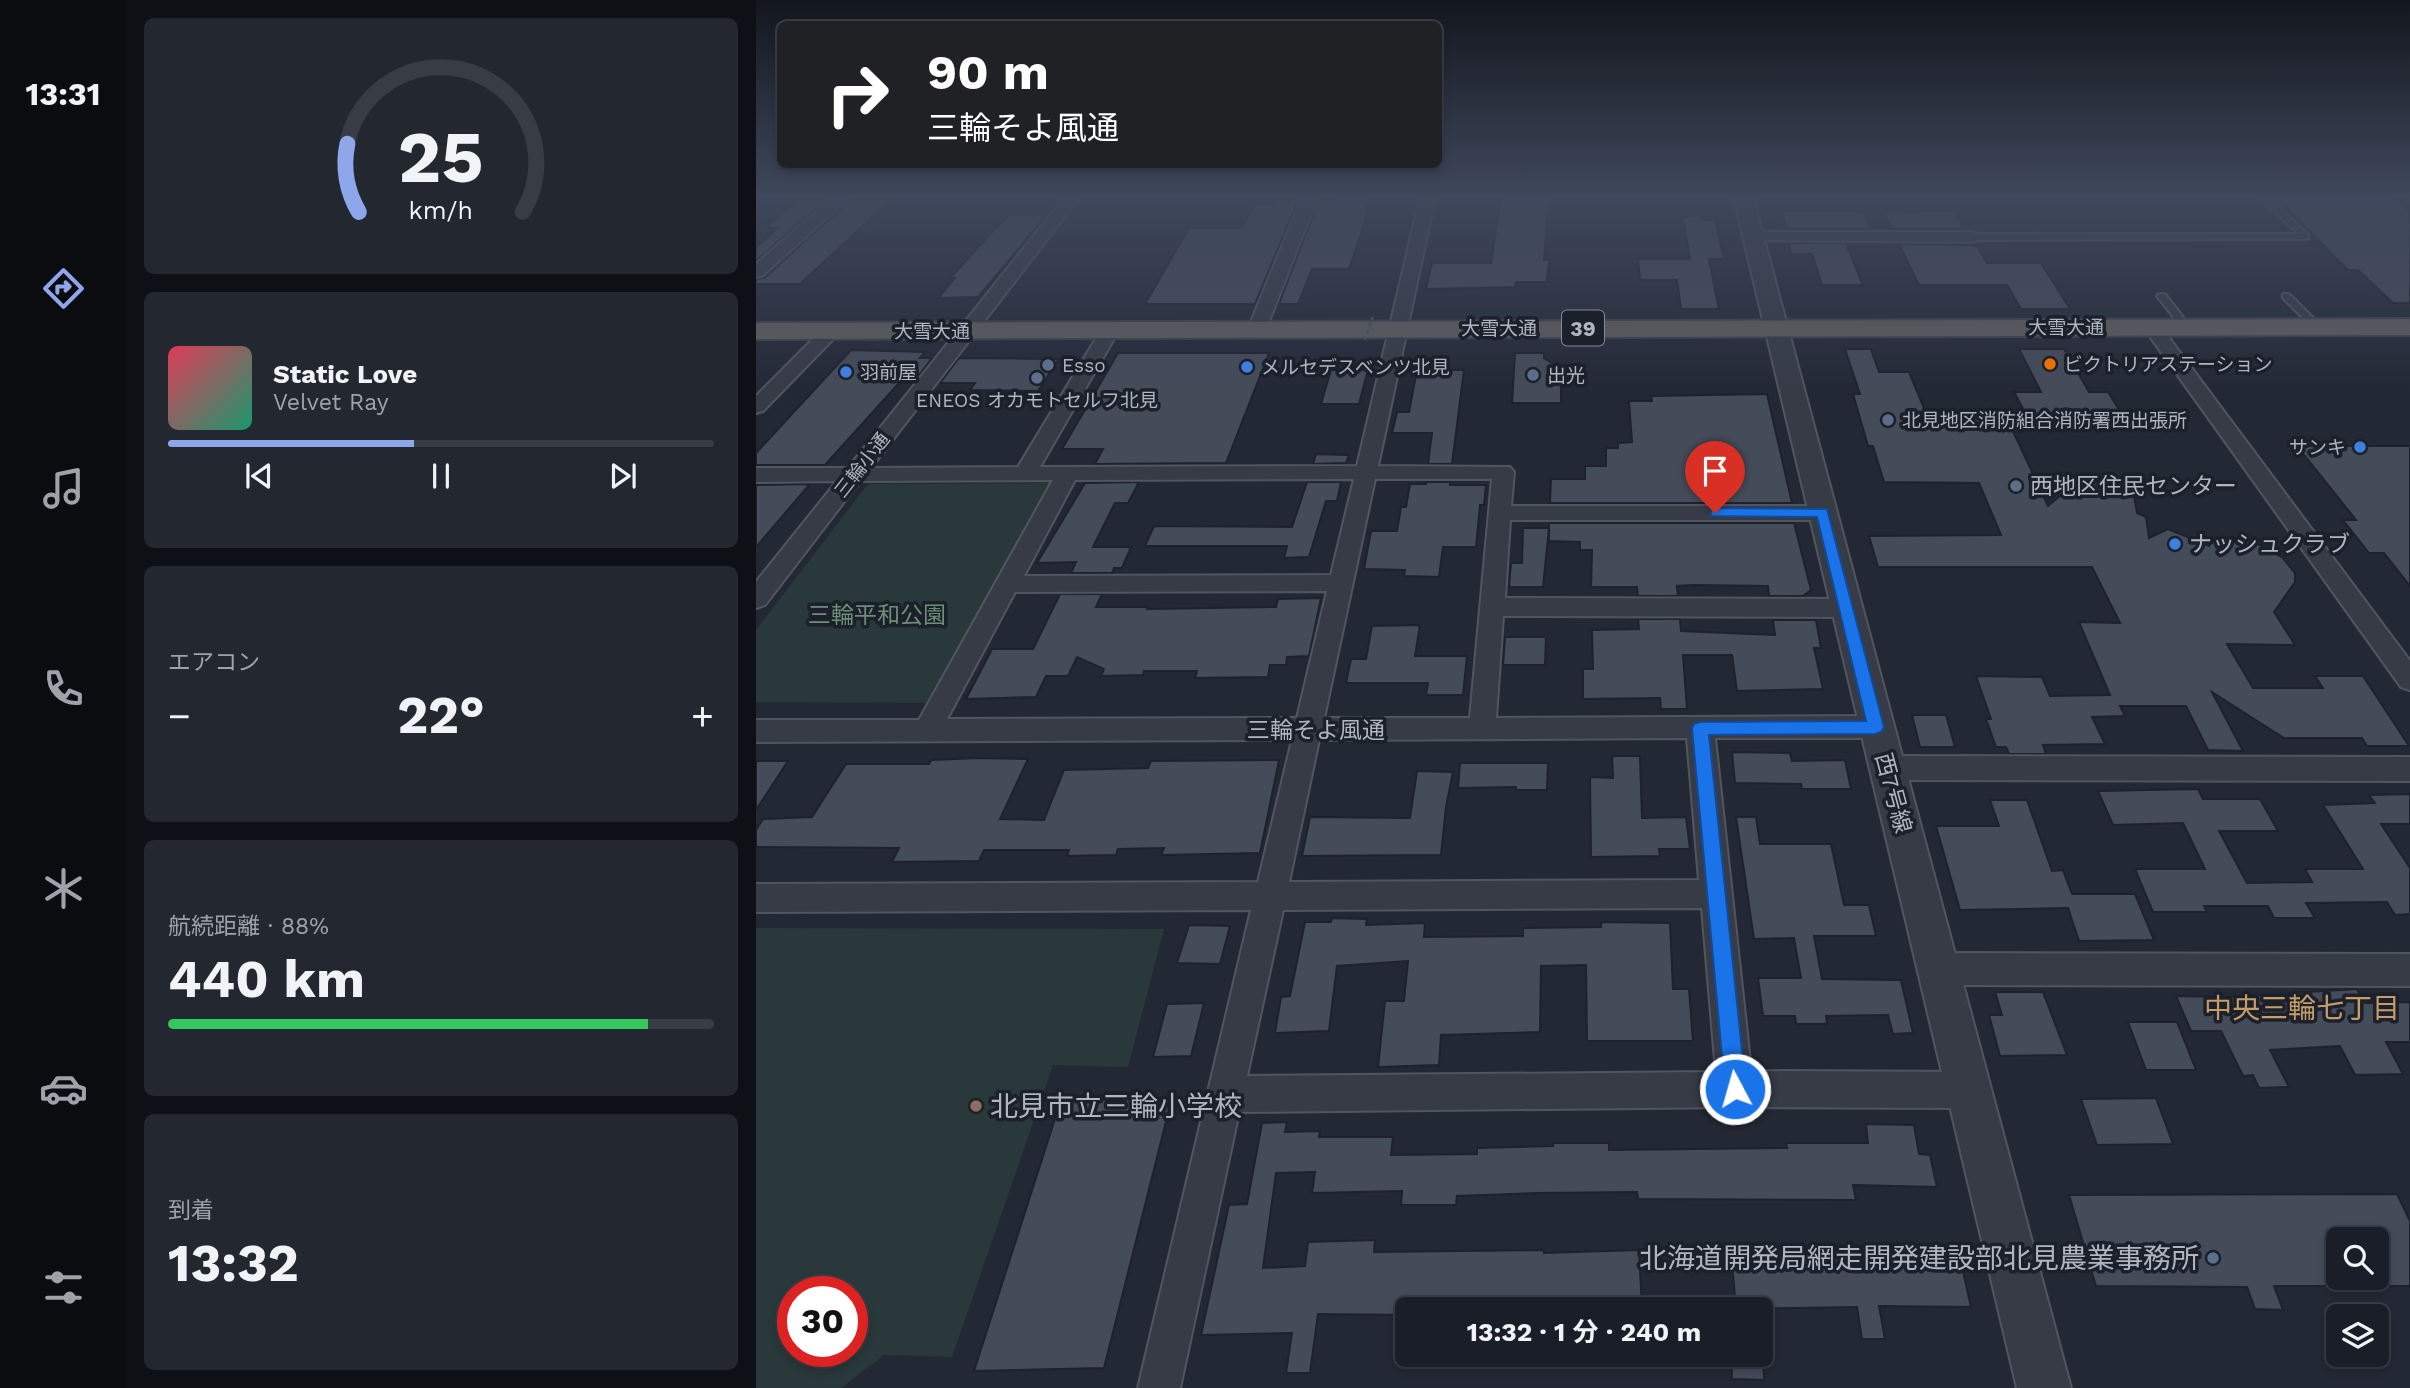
<!DOCTYPE html>
<html lang="ja">
<head>
<meta charset="utf-8">
<style>
  body { margin:0; font-family:"Work Sans","Noto Sans JP",sans-serif; background:#232730; color:#f1f3f6; height:100vh; display:flex; flex-direction:column; font-size:26px; white-space:nowrap }
  * { box-sizing:border-box; margin:0 }
  p { font-size:23px; color:#9fa2a8 }
  .icon { flex:none; width:38px; height:38px; fill:none; stroke:currentColor; stroke-width:2; stroke-linecap:round; stroke-linejoin:round }
  .map { position:relative; flex:1; overflow:hidden }
  .panel { display:flex; flex-direction:column; gap:18px; padding:18px; background:#0e1016; width:630px }
  .panel>* { flex:none }
  .guide { position:absolute; left:21px; top:21px; width:665px; height:147px; border-radius:10px; box-shadow:0 4px 10px #0003,0 0 0 2px #383c45; background:#202124; color:#fff; overflow:hidden }
  .tools { position:absolute; left:1570px; top:1227px; display:grid; gap:14px }
  .tools a { display:grid; place-items:center; width:63px; height:63px; border-radius:10px; background:#1a1e28; box-shadow:0 4px 10px #0003,0 0 0 2px #383c45; font-size:35px }
  .speed { position:absolute; left:21px; top:1276px; display:flex; gap:14px; font-size:35px; font-weight:700; text-align:center }
  .speed>* { display:grid; place-content:center; width:91px; height:91px; border-radius:50%; background:#1a1e28; box-shadow:0 4px 10px #0003,0 0 0 2px #383c45; line-height:1 }
  .speed .limit { border:10px solid #d22; background:#fff; color:#111 }
  .pin { position:absolute; display:grid; place-items:center; width:60px; height:60px; color:#fff; margin:-72px -30px; border-radius:50% 50% 50% 0; rotate:-45deg; box-shadow:0 0 7px #0007 }
  .pin .icon { rotate:45deg }
  .me { position:absolute; width:77px; margin:-38px; rotate:354deg; stroke-linejoin:round; filter:drop-shadow(0 0 5px #0008) }
  .turn { display:flex; align-items:center; gap:24px; height:147px; padding:0 35px; font-size:32px }
  .turn .icon { width:91px; height:91px; stroke-width:2.5 }
  .turn b { display:block; font-size:49px; line-height:60px }
  .big { font-size:52px; font-weight:700; line-height:1.1 }
  .panel .tile { flex:1; display:flex; flex-direction:column; justify-content:center; gap:10px; min-width:0; padding:0 24px; border-radius:10px; background:#232730 }
  .panel .dial { align-items:center; gap:0 }
  .dial svg { height:182px; overflow:visible; fill:none; stroke:#383c45; stroke-width:7; stroke-linecap:round; text-anchor:middle }
  .dial text { fill:#f1f3f6; stroke:none }
  .song { display:flex; align-items:center; gap:21px }
  .cover { width:84px; height:84px; border-radius:10px; background:linear-gradient(135deg,hsl(350 70% 55%),hsl(160 70% 35%)) }
  .played { height:7px; border-radius:4px; background:linear-gradient(90deg,#8ea6ea 45%,#383c45 45%) }
  .keys { display:flex; justify-content:space-around; direction:ltr }
  .heat { display:flex; justify-content:space-between; align-items:center; font-size:38px; direction:ltr }
  .charge { height:10px; border-radius:5px; background:linear-gradient(90deg,#34c759 88%,#383c45 0) }
  .trip { position:absolute; left:639px; top:1297px; width:378px; height:70px; border-radius:10px; background:#1a1e28; box-shadow:0 4px 10px #0003,0 0 0 2px #383c45; font-weight:700; line-height:70px; text-align:center }
  main { display:flex; flex:1; min-height:0 }
  .tabs { display:flex; flex-direction:column; width:126px; justify-content:space-around; align-items:center; background:#0a0c10; color:#9fa2a8 }
  .tabs .icon { width:49px; height:49px }
  .tabs .current { color:#8ea6ea }
  .tabs b { font-size:32px; color:#f1f3f6 }
  .map>svg:first-child { display:block }
  .green { fill:#29383a; fill-rule:evenodd }
  .building { fill:#444b59; stroke:#1d222c; stroke-width:2 }
  .lines { fill:none; stroke-linecap:round; stroke-linejoin:round }
  .service-casing { stroke:#515560; stroke-width:4 }
  .minor-casing { stroke:#515560; stroke-width:4 }
  .tertiary-casing { stroke:#515560; stroke-width:4 }
  .trunk-casing { stroke:#3e424d; stroke-width:4 }
  .service { fill:#363b46; fill-rule:evenodd }
  .minor { fill:#363b46; fill-rule:evenodd }
  .tertiary { fill:#363b46; fill-rule:evenodd }
  .trunk { fill:#605f5d; fill-rule:evenodd }
  .path-bridge { stroke:#465357; stroke-width:2.5; stroke-dasharray:3.5 3.5; stroke-linecap:butt }
  .route { fill:#1a73e8; stroke:#114b97; stroke-width:2 }
  .food-dot { fill:#e8710a; stroke:#1c202a; stroke-width:2.5 }
  .service-dot { fill:#5c6f8a; stroke:#1c202a; stroke-width:2.5 }
  .shop-dot { fill:#3f7fe0; stroke:#1c202a; stroke-width:2.5 }
  .education-dot { fill:#8d6e63; stroke:#1c202a; stroke-width:2.5 }
  .labels { text-anchor:middle; dominant-baseline:central; stroke-width:7; stroke-linejoin:round; paint-order:stroke }
  .far-street-label { font-size:19px; fill:#b1b5c2; stroke:#1c202a }
  .far-poi-label { font-size:19px; fill:#b1b5c2; stroke:#1c202a; text-anchor:start }
  .shield { fill:#1c202a; stroke:#848894; stroke-width:2 }
  .shield-label { font-size:21px; font-weight:bold; fill:#b1b5c2 }
  .poi-label { font-size:23px; fill:#b1b5c2; stroke:#1c202a; text-anchor:start }
  .park-label { font-size:23px; fill:#6b9078; stroke:#1c202a }
  .street-label { font-size:23px; fill:#b1b5c2; stroke:#1c202a }
  .near-neighbourhood-label { font-size:28px; fill:#c59d69; stroke:#1c202a }
  .near-poi-label { font-size:28px; fill:#b1b5c2; stroke:#1c202a; text-anchor:start }
</style>
</head>
<body>
<main>
<nav class="tabs">
<b>13:31</b>
<svg class="icon current" aria-label="directions" viewBox="0 0 24 24"><path d="M12 3l9 9-9 9-9-9zM9 14v-3h6M13 9l2 2-2 2"/></svg>
<svg class="icon" aria-label="music" viewBox="0 0 24 24"><path d="M9 18V5l10-2v13"/><circle cx="6" cy="18" r="3"/><circle cx="16" cy="16" r="3"/></svg>
<svg class="icon" aria-label="phone" viewBox="0 0 24 24"><path d="M5 4h4l2 5-3 2q2 4 5 5l2-3 5 2v4C11 20 4 13 5 4z"/></svg>
<svg class="icon" aria-label="climate" viewBox="0 0 24 24"><path d="M12 3v18M4 7l16 10M4 17L20 7"/></svg>
<svg class="icon" aria-label="car" viewBox="0 0 24 24"><path d="M5 17H2v-5l4-1 3-4h7l3 4 3 1v5h-3M9 17h6M6 11h13"/><circle cx="7" cy="17" r="2"/><circle cx="17" cy="17" r="2"/></svg>
<svg class="icon" aria-label="filters" viewBox="0 0 24 24"><path d="M4 7h16M4 17h16"/><circle cx="9" cy="7" r="2"/><circle cx="15" cy="17" r="2"/></svg>
</nav>
<section class="panel">
<div class="tile dial"><svg viewBox="0 0 100 80">
<path d="M14 69A42 42 0 1 1 86 69"/>
<path d="M14 69A42 42 0 0 1 9 39" stroke="#8ea6ea"/>
<text x="50" y="56" font-size="32" font-weight="700">25</text>
<text x="50" y="72" font-size="11">km/h</text>
</svg></div>
<div class="tile">
<div class="song"><i class="cover"></i><div><b>Static Love</b><p>Velvet Ray</p></div></div>
<div class="played"></div>
<div class="keys"><svg class="icon" aria-label="previous" viewBox="0 0 24 24"><path d="M18 5L8 12l10 7zM5 5v14"/></svg><svg class="icon" aria-label="pause" viewBox="0 0 24 24"><path d="M8 5v14M16 5v14"/></svg><svg class="icon" aria-label="next" viewBox="0 0 24 24"><path d="M6 5l10 7-10 7zM19 5v14"/></svg></div>
</div>
<div class="tile"><p>エアコン</p>
<div class="heat"><a>−</a><b class="big">22°</b><a>+</a></div>
</div>
<div class="tile"><p>航続距離 · 88%</p><b class="big">440 km</b><div class="charge"></div></div>
<div class="tile"><p>到着</p><b class="big">13:32</b></div>
</section>
<div class="map">
<svg width="1654" height="1388" viewBox="0 0 1654 1388">
  <rect width="100%" height="100%" fill="#232835"/>
  <g class="green">
    <path d="M295 483 170 703 0 702V630L112 484Z"/>
    <path d="M0 928 408 929 372 1067 297 1065 196 1357 128 1355 85 1388H0ZM37 1292H96V1351H37Z"/>
  </g>
  <g class="building">
    <path d="M582 198H613L609 213H612L593 269H556L542 304H523L563 200Z"/>
    <path d="M745 198H793L788 260H793L791 282H760L759 287 670 289 676 263H735Z"/>
    <path d="M1521 198H1638L1654 211V303H1637L1602 270H1592Z"/>
    <path d="M43 199H71L0 261V247L22 228H9Z"/>
    <path d="M95 200H135L44 284H0V279L8 278Z"/>
    <path d="M520 200H542L499 304H389L433 228H486L498 204H518Z"/>
    <path d="M1026 211H1107L1115 229H1030Z"/>
    <path d="M1173 211H1198L1208 229H1136L1128 212Z"/>
    <path d="M252 215H291L222 297 182 298 199 278H194Z"/>
    <path d="M945 215 946 220H959L968 259H953L963 309H925L921 280H884L882 259H934L927 218Z"/>
    <path d="M1033 243H1090L1107 285H1066L1056 254H1035Z"/>
    <path d="M1143 244 1216 245 1221 246 1231 263H1285L1314 309H1265L1251 285H1163Z"/>
    <path d="M1089 349H1115L1123 372H1153L1170 413 1248 412 1292 506 1323 480 1348 479 1371 488 1378 496 1381 513 1390 517 1393 538 1412 529 1453 546 1457 539 1475 537 1498 542 1526 557 1539 573V582L1518 612 1539 645 1471 644 1497 688H1567L1559 676H1607L1653 746H1611L1606 738H1528L1456 692 1487 751 1452 750 1430 706H1364L1369 716 1336 717 1349 744 1287 745 1290 754H1253L1250 747H1240L1230 719H1235L1220 676 1286 677 1294 696 1354 695 1323 622 1364 623 1336 567H1122L1113 536 1245 535 1223 483 1128 482 1117 446H1112L1097 394H1104Z"/>
    <path d="M1263 349H1308L1333 392H1352L1375 429H1278L1258 392H1285Z"/>
    <path d="M95 350 169 352 164 358H176L157 383H143L69 465H0V453Z"/>
    <path d="M362 353H513L470 463 339 464 347 449H306Z"/>
    <path d="M759 353H788V358L805 369V403H756Z"/>
    <path d="M203 358 303 359 282 391 214 390 219 383H184Z"/>
    <path d="M575 370H612L603 404H565Z"/>
    <path d="M661 370H708L696 464H672L676 433H636L641 412H653Z"/>
    <path d="M1011 394 1036 503H794L795 479H829V466H850V448H862V443L876 442 873 401H896L895 396Z"/>
    <path d="M1541 446H1654V586L1628 553H1613L1587 520H1600Z"/>
    <path d="M560 454 593 455 590 463 557 464Z"/>
    <path d="M383 482 372 503H359L337 547H375L366 568H358L356 573H315L320 562 281 563 329 483Z"/>
    <path d="M551 482H585L581 501H570L553 557 528 558 531 546H389L398 526 536 527Z"/>
    <path d="M670 482H694V485H730L728 505H724L720 547H687L683 577 648 576 649 570 608 569 615 531H641L645 507H650L654 484H670Z"/>
    <path d="M54 484 0 547V485Z"/>
    <path d="M793 523H1038L1055 590 1047 596H1013L1012 586 937 585 921 586 922 596H882L881 587H835L836 550H824V542L793 541Z"/>
    <path d="M767 528H793L787 587H753L755 563H766Z"/>
    <path d="M304 594H346L340 607H392L391 609 520 607 522 599 565 598 553 656 531 657 530 665H514L512 677 439 678 441 671H388L387 675 345 676 348 669 321 657 312 676H290L280 697 210 699 236 649H277Z"/>
    <path d="M882 619H924L925 631 1019 635 1017 620H1060L1065 648H1058L1067 689 981 691 976 655H927L931 709H905L904 698 827 699V669H837L836 630 883 629Z"/>
    <path d="M664 625 659 656H711L707 695H670L672 683H590L595 659H610L616 626Z"/>
    <path d="M749 637H790L789 665H747Z"/>
    <path d="M1156 715H1190L1199 747H1164Z"/>
    <path d="M976 752 1034 753 1036 761 1089 760 1095 789H1046L1045 784 979 783Z"/>
    <path d="M856 756H884L886 818 930 817 934 849H903L904 856 835 857 834 777 857 778Z"/>
    <path d="M222 758 272 759 244 819 288 820 308 770 392 768 395 761 523 760 504 853 405 855 408 848 362 849 360 855 311 856 313 850H228L223 861 136 862 143 848 0 847V830L7 819 56 817 90 764H173L175 760Z"/>
    <path d="M0 761H32L0 810Z"/>
    <path d="M704 763H792L791 790H760V787L702 788Z"/>
    <path d="M661 771 697 772 690 807 685 855 546 856 554 817 654 818Z"/>
    <path d="M1442 789 1447 799H1504L1522 831H1463L1491 883 1556 882 1549 869H1607L1567 805 1619 803 1613 795 1654 794V824H1625L1654 868V914L1639 915 1631 902 1550 903 1559 918H1518L1512 906H1448L1451 912H1397L1379 869H1449L1427 823 1357 825 1342 791Z"/>
    <path d="M1234 800H1271L1296 871 1307 870 1316 894H1379L1398 940 1323 941 1312 908 1204 910 1180 826H1243Z"/>
    <path d="M980 817H1000L1004 844H1075L1088 905H1113L1120 936H1058L1066 979 1145 980 1157 1033 1137 1034 1132 1015 1070 1016 1071 1024H1040L1039 1016H1007L1002 978H1045L1038 938 998 939Z"/>
    <path d="M576 918 611 919 610 925 669 923 668 937 767 936V928L845 927V922L914 923 917 989H933L937 1041H831L830 965 785 966 784 1032 685 1035 683 1065 622 1067 629 1001H648L652 961 581 966 573 1031 519 1033 525 997 534 996 549 922H575Z"/>
    <path d="M433 925 474 926 464 964 421 963Z"/>
    <path d="M1601 989 1609 1003 1654 1002V1042H1630L1647 1074 1599 1075 1584 1046 1514 1050 1533 1087 1503 1088 1497 1075 1487 1076 1465 1031H1435L1420 996 1469 997Z"/>
    <path d="M1239 992H1287L1311 1055 1244 1056 1233 1015H1246Z"/>
    <path d="M448 1003 435 1056 397 1057 411 1004Z"/>
    <path d="M1372 1022H1421L1440 1070H1390Z"/>
    <path d="M416 1098 348 1368 218 1371 305 1100Z"/>
    <path d="M1400 1098 1417 1144 1341 1145 1325 1099Z"/>
    <path d="M531 1122 529 1132 564 1131 563 1137H637L635 1155 721 1154V1148L797 1146V1143H853V1150L1031 1148 1030 1143H1112L1110 1124 1158 1125 1163 1154 1174 1155 1181 1187 1097 1185 1100 1200 882 1199 881 1192 782 1193 701 1196 700 1205H645L646 1191 556 1193 559 1172 520 1173 507 1268 549 1266 552 1242 619 1240 618 1252 788 1250V1253L883 1250 886 1309H651V1315L562 1314 554 1373H530L536 1333 445 1335 473 1205 491 1204 506 1123Z"/>
    <path d="M1641 1194 1654 1221V1286H1620V1239H1582V1286H1518L1527 1310 1499 1309 1491 1287 1340 1286 1313 1195Z"/>
    <path d="M1113 1249 1114 1252 1203 1253 1215 1307 1123 1306 1129 1339H1106L1101 1307 980 1309 975 1251Z"/>
    <path d="M975 1354H1007L1008 1380 976 1379Z"/>
  </g>
  <g class="lines">
    <g class="service-casing">
      <g id="service">
        <path d="M1505 198H1514L1552 235V239L1217 240 1213 237 1217 234H1542Z"/>
        <path d="M1403 294H1409L1433 325V329H1427L1401 296Z"/>
        <path d="M1527 294H1533L1564 325V329H1558L1527 298Z"/>
      </g>
    </g>
    <g class="minor-casing">
      <g id="minor">
        <path d="M76 198H93L6 276 0 277V264Z"/>
        <path d="M308 198H323L115 468 262 467 345 330 354 325 363 330 284 467 601 466 664 198H679L622 466 754 467 758 472 755 506H1067L1075 508 1078 513 1075 518 1067 520H754L749 598 1090 599 1099 602 1102 608 1099 614 1090 617 747 616 740 718 1119 716 1129 719 1133 727 1129 735 1119 738H959L995 1071 1214 1072 1227 1077 1232 1090 1227 1103 1214 1108 979 1107 483 1112 424 1388H382L495 910 0 912V884L502 882 536 740 0 742V720H163L297 480 104 481 9 605 0 608V582L81 481 0 482V468H92ZM598 479 575 575 268 576 319 480ZM619 479H736L714 718H568ZM571 591 541 718 191 719 259 592ZM931 738 943 880 533 882 563 740ZM946 908 960 1072 491 1076 527 910Z"/>
        <path d="M546 198H561L510 329 501 334 495 333 492 329Z"/>
        <path d="M996 232H1217L1225 237 1217 242 990 240 988 237Z"/>
        <path d="M1396 322 1402 323 1654 661V690L1645 687 1390 331 1387 327 1390 323Z"/>
        <path d="M75 326 84 331 81 335 7 411 0 413V396L69 327Z"/>
        <path d="M1130 756 1654 757V781L1130 780 1120 776 1116 768 1120 760Z"/>
        <path d="M1182 953 1654 954V986L1182 985 1170 980 1166 969 1170 958Z"/>
      </g>
    </g>
    <g class="tertiary-casing">
      <path id="tertiary" d="M978 198H997L1315 1388H1261Z"/>
    </g>
    <g class="trunk-casing">
      <path id="trunk" d="M1654 319V335L0 339V323Z"/>
    </g>
    <use href="#service" class="service"/>
    <use href="#minor" class="minor"/>
    <use href="#tertiary" class="tertiary"/>
    <use href="#trunk" class="trunk"/>
    <path class="path-bridge" d="M609 340 617 316"/>
  </g>
  <linearGradient id="sky" x2="0" y2="1"><stop stop-color="#13161d"/><stop offset="0.5" stop-color="#3f485c"/><stop offset="1" stop-color="#3f485c" stop-opacity="0"/></linearGradient>
  <rect width="1654" height="393" fill="url(#sky)"/>
  <path class="route" d="M959 508 1071 509 1128 727 1125 732 1119 734 953 735 990 1089 987 1097 979 1100 972 1097 969 1089 936 728 938 724 944 722 1110 721 1061 517 955 516V510Z"/>
  <circle class="food-dot" cx="1294" cy="364" r="7"/>
  <g class="service-dot">
    <circle cx="292" cy="365" r="7"/>
    <circle cx="777" cy="375" r="7"/>
    <circle cx="281" cy="378" r="7"/>
    <circle cx="1132" cy="420" r="7"/>
    <circle cx="1260" cy="486" r="7"/>
    <circle cx="1457" cy="1258" r="7"/>
  </g>
  <g class="shop-dot">
    <circle cx="491" cy="367" r="7"/>
    <circle cx="90" cy="372" r="7"/>
    <circle cx="1604" cy="447" r="7"/>
    <circle cx="1419" cy="544" r="7"/>
  </g>
  <circle class="education-dot" cx="220" cy="1106" r="7"/>
  <g class="labels">
    <g class="far-street-label">
      <text x="1310" y="327">大雪大通</text>
      <text x="743" y="328">大雪大通</text>
      <text x="176" y="331">大雪大通</text>
      <text transform="translate(106 465) rotate(-52)">三輪小通</text>
    </g>
    <g class="far-poi-label">
      <text x="1308" y="364">ビクトリアステーション</text>
      <text x="306" y="365">Esso</text>
      <text x="505" y="367">メルセデスベンツ北見</text>
      <text x="104" y="372">羽前屋</text>
      <text x="791" y="375">出光</text>
      <text x="281" y="400" text-anchor="middle">ENEOS オカモトセルフ北見</text>
      <text x="1146" y="420">北見地区消防組合消防署西出張所</text>
      <text x="1590" y="447" text-anchor="end">サンキ</text>
    </g>
    <rect class="shield" x="806" y="310.5" width="42" height="35" rx="5"/>
    <g class="shield-label">
      <text x="827" y="328">39</text>
    </g>
    <g class="poi-label">
      <text x="1274" y="486">西地区住民センター</text>
      <text x="1433" y="544">ナッシュクラブ</text>
    </g>
    <g class="park-label">
      <text x="121" y="615">三輪平和公園</text>
    </g>
    <g class="street-label">
      <text x="560" y="730">三輪そよ風通</text>
      <text transform="translate(1137 793) rotate(75)">西7号線</text>
    </g>
    <g class="near-neighbourhood-label">
      <text x="1546" y="1008">中央三輪七丁目</text>
    </g>
    <g class="near-poi-label">
      <text x="234" y="1106">北見市立三輪小学校</text>
      <text x="1443" y="1258" text-anchor="end">北海道開発局網走開発建設部北見農業事務所</text>
    </g>
  </g>
</svg>
<div class="tools">
<a><svg class="icon" aria-label="search" viewBox="0 0 24 24"><circle cx="10" cy="10" r="6"/><path d="M15 15l6 6"/></svg></a>
<a><svg class="icon" aria-label="layers" viewBox="0 0 24 24"><path d="M12 4l9 5-9 5-9-5zM3 14l9 5 9-5"/></svg></a>
</div>
<div class="speed"><div class="limit">30</div></div>
<div class="pin" style="left:959px;top:513px;background:#d93025"><svg class="icon" aria-label="arrive" viewBox="0 0 24 24"><path d="M6 21V4h12l-3 4 3 4H6"/></svg></div>
<svg class="me" style="left:979px;top:1089px" viewBox="-20 -20 40 40"><circle r="17" fill="#1a73e8" stroke="#fff" stroke-width="3"/><path d="M0-11L8 9 0 5-8 9z" fill="#fff"/></svg>
<div class="trip">13:32 · 1 分 · 240 m</div>
<div class="guide">
<div class="turn"><svg class="icon" aria-label="right" viewBox="0 0 24 24"><path d="M7 20v-9h11M14 6l5 5-5 5"/></svg><div><b>90 m</b>三輪そよ風通</div></div>
</div>
</div>
</main>
</body>
</html>
